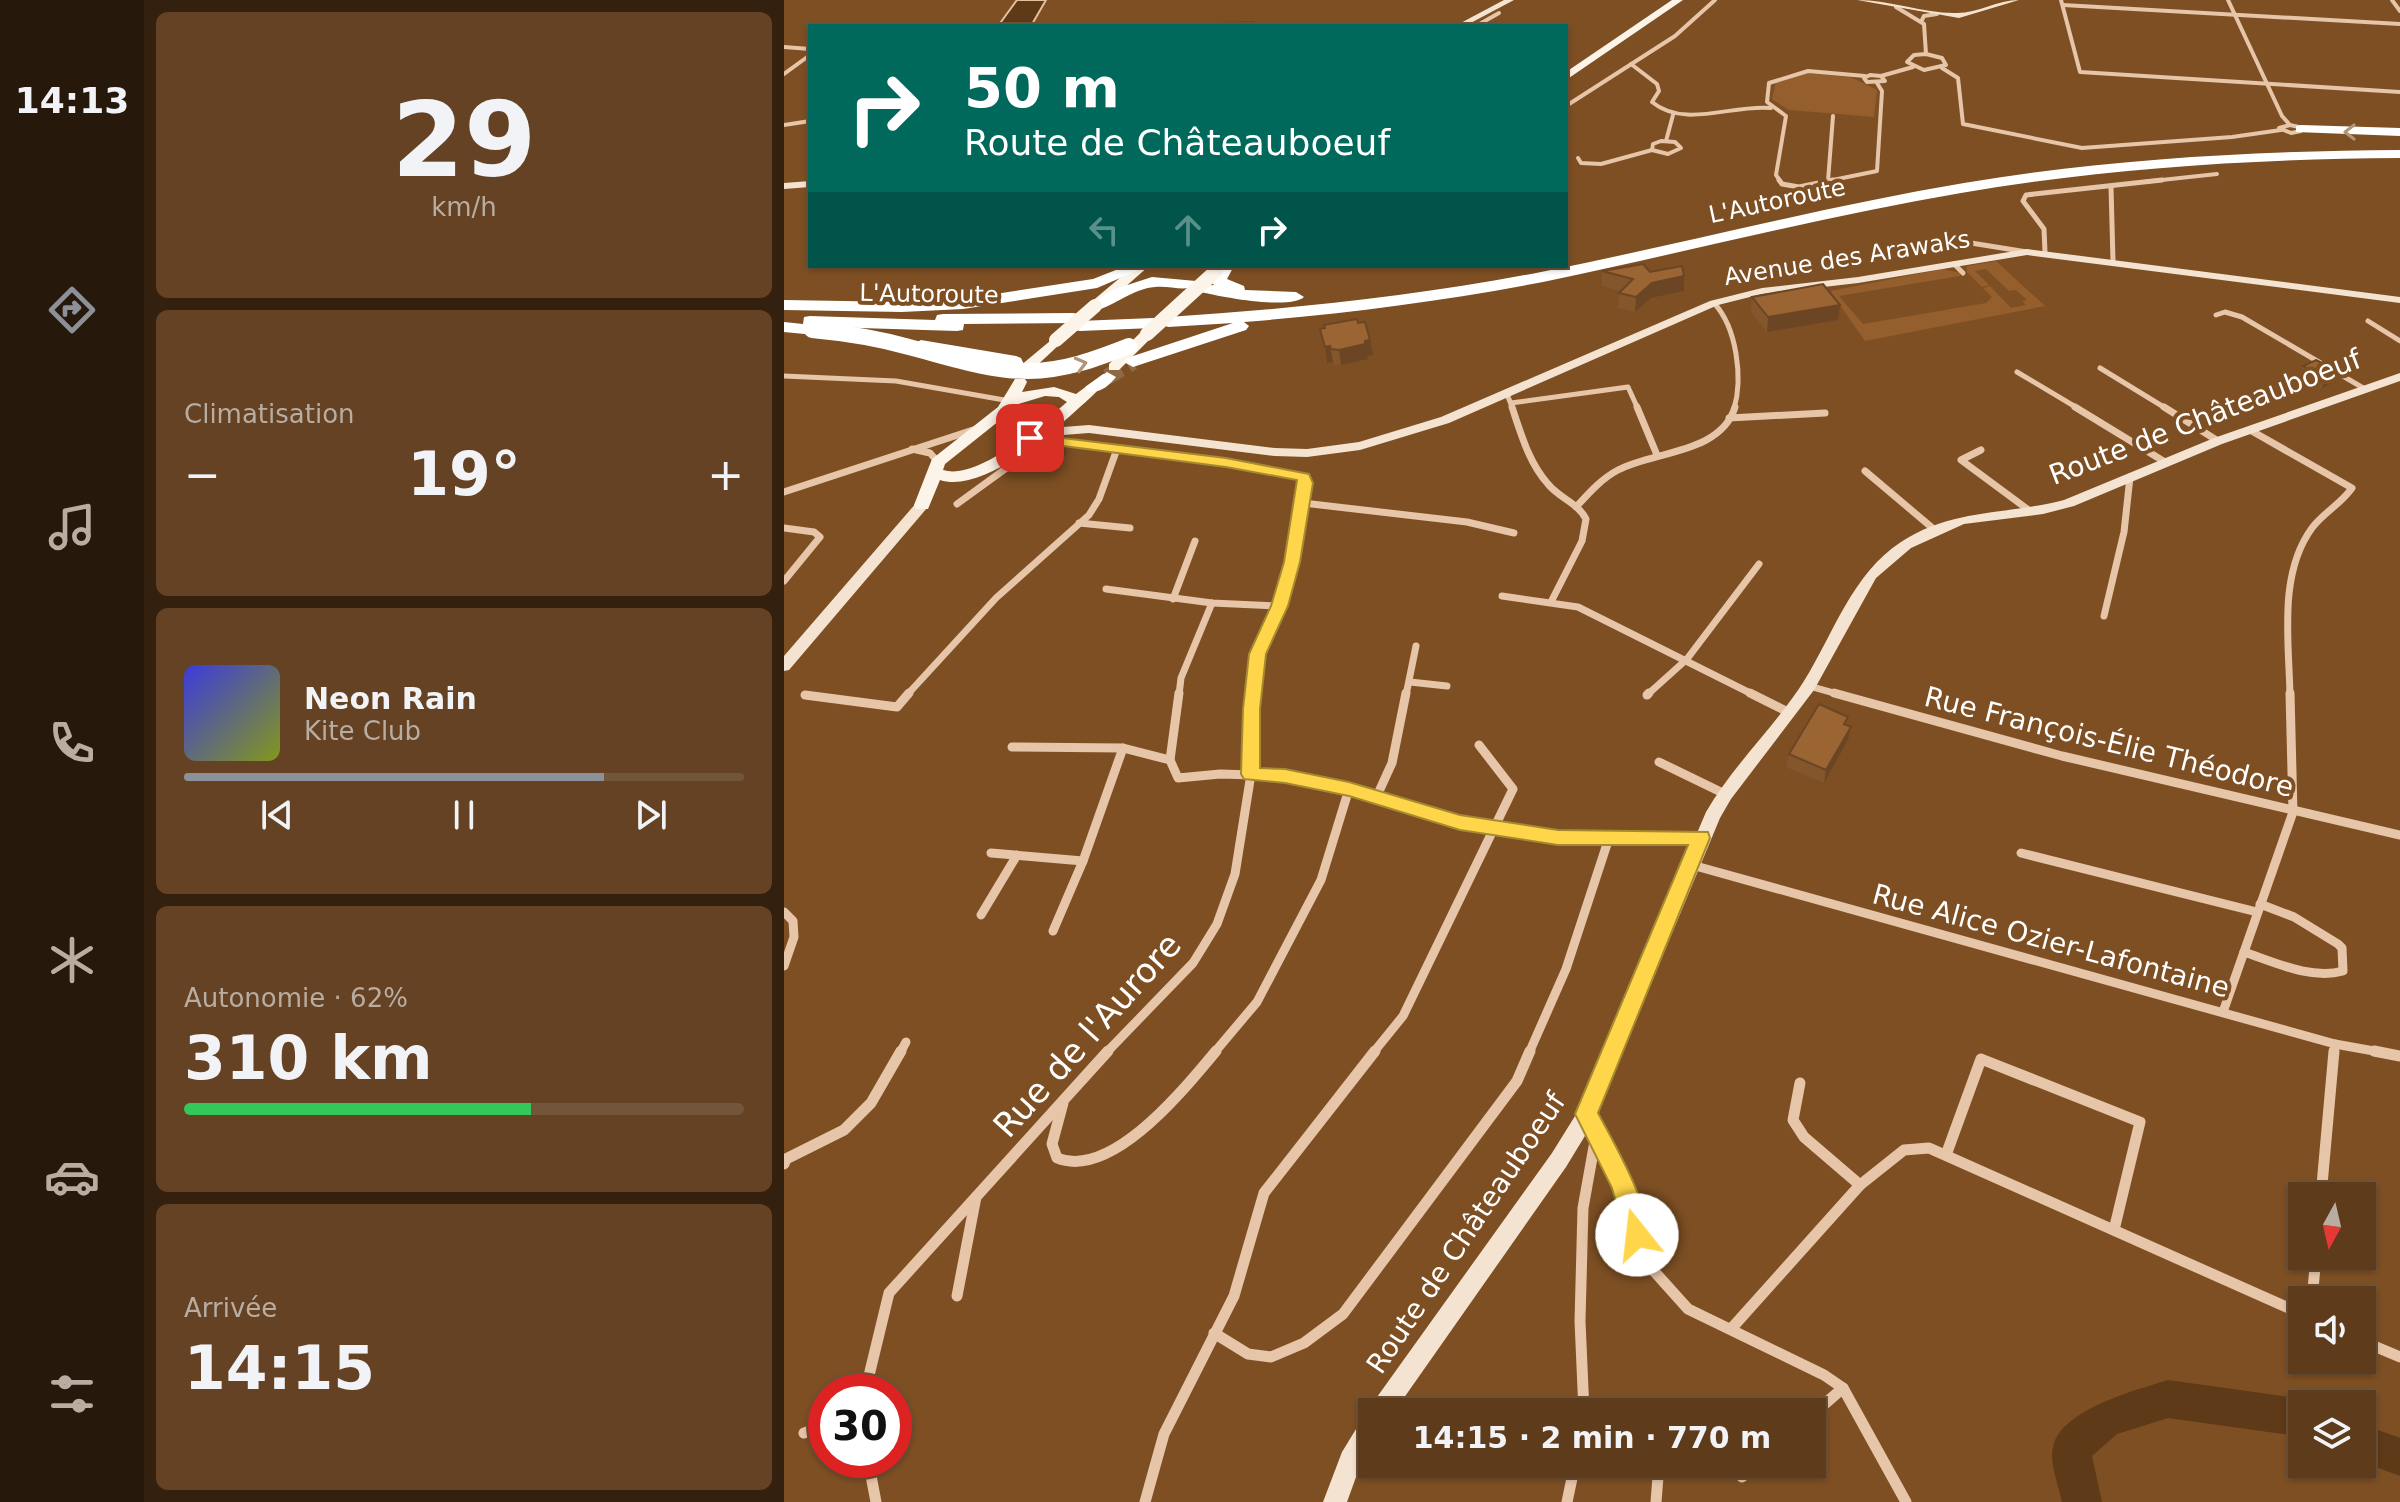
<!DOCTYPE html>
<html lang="fr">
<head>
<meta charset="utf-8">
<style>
  body { margin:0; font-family:"DejaVu Sans",sans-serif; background:#644223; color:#f1f3f6; height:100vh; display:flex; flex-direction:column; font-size:30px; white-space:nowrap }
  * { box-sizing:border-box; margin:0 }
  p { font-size:26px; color:#b9ada2 }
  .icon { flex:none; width:44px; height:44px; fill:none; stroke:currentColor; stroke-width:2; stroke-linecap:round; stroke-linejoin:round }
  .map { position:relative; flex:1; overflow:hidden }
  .details { display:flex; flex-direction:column; gap:12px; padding:12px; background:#34200e; width:640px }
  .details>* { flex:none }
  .hud { position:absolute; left:24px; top:24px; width:760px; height:244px; border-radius:0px; box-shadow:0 2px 6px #0004,0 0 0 2px #735539; background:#00695c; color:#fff; overflow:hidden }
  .needle { width:52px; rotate:188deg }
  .controls { position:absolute; left:1504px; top:1182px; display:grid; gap:16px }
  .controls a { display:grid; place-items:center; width:88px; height:88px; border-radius:0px; background:#5e3b1a; box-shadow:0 2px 6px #0004,0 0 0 2px #735539; font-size:40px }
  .speed { position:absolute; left:24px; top:1374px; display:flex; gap:16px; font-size:40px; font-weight:700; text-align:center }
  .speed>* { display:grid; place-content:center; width:104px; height:104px; border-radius:50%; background:#5e3b1a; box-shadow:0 2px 6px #0004,0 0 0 2px #735539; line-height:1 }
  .speed .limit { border:12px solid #d22; background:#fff; color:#111 }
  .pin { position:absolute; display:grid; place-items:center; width:68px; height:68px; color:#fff; margin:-34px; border-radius:16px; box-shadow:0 4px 12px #0006 }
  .me { position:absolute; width:88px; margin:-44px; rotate:344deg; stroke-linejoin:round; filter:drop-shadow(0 0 6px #0008) }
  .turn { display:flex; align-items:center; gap:28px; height:168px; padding:0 24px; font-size:36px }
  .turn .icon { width:104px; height:104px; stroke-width:2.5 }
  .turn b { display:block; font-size:56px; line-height:68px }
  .lanes { display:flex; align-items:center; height:76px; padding:0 24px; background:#0003; justify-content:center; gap:40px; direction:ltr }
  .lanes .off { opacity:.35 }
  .big { font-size:60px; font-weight:700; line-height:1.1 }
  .details .card { flex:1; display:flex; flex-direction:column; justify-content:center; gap:12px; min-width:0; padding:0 28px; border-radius:12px; background:#644223 }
  .details .dial { align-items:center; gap:0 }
  .dial b { font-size:104px; line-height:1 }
  .song { display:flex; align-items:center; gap:24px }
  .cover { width:96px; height:96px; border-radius:12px; background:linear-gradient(135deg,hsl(240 70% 55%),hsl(70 70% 35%)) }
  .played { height:8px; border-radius:4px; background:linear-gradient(90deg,#8c9099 75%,#735539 75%) }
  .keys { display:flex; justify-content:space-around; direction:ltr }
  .heat { display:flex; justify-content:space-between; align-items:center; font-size:44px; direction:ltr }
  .charge { height:12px; border-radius:6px; background:linear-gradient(90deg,#34c759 62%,#735539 0) }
  .trip { position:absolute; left:574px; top:1398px; width:468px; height:80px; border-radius:0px; background:#5e3b1a; box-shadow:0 2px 6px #0004,0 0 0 2px #735539; font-weight:700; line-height:80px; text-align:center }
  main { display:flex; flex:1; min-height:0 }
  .tab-bar { display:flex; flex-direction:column; width:144px; justify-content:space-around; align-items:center; background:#26180a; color:#b9ada2 }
  .tab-bar .icon { width:56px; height:56px }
  .tab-bar .current { color:#8c9099 }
  .tab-bar b { font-size:36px; color:#f1f3f6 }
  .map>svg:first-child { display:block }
  .green { fill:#955e2d }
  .water { fill:#5e3a18; stroke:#e7be9c; stroke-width:2 }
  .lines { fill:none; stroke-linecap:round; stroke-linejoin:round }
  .river { fill:#5e3a18; fill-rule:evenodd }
  .highway-tunnel { stroke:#906944; stroke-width:16; stroke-dasharray:16 8; stroke-linecap:butt }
  .street-far4 { stroke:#e6c5a8; stroke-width:4 }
  .street-far3 { stroke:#e6c5a8; stroke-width:5 }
  .street-far2 { stroke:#e6c5a8; stroke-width:7 }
  .street-far1 { stroke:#e6c5a8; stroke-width:9 }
  .street { stroke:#e6c5a8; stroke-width:11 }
  .secondary { fill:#f5e3d1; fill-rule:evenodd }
  .primary { fill:#fdf4e9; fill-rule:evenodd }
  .highway { fill:#fff; fill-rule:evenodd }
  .primary-bridge { stroke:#fdf4e9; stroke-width:14 }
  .highway-bridge { stroke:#fff; stroke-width:16 }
  .wall { fill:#84562c }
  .shaded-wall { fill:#6c4624 }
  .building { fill:#9a6433; stroke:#6c4624; stroke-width:2 }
  .oneway { stroke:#b1957b }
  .route { fill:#ffd54a; stroke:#a68a30; stroke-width:2 }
  .labels { text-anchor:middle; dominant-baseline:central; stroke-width:8; stroke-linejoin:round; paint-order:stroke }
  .far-street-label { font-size:24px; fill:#fff; stroke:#7d4f23 }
  .street-label { font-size:28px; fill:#fff; stroke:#7d4f23 }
  .near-street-label { font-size:34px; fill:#fff; stroke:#7d4f23 }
</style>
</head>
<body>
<main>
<nav class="tab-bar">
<b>14:13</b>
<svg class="icon current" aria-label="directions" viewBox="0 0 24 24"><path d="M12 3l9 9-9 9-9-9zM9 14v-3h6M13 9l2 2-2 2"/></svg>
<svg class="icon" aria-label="music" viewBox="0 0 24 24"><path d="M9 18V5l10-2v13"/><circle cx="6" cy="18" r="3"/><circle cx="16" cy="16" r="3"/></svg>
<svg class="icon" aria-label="phone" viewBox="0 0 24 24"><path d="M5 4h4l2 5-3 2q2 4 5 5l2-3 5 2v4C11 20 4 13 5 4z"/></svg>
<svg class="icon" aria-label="climate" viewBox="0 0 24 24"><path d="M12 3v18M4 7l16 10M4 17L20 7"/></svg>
<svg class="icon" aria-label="car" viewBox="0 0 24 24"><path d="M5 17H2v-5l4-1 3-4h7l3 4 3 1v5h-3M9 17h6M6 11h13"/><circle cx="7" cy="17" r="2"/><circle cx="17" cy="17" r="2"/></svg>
<svg class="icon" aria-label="filters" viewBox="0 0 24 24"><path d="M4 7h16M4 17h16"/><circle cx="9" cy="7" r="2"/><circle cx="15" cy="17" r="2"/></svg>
</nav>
<section class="details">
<div class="card dial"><b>29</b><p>km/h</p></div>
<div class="card"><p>Climatisation</p>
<div class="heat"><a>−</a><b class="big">19°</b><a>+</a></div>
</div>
<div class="card">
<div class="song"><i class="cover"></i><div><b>Neon Rain</b><p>Kite Club</p></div></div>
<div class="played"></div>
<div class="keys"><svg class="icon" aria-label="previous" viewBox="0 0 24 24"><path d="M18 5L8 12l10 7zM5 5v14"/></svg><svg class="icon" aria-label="pause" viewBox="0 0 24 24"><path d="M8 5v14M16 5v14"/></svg><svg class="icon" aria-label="next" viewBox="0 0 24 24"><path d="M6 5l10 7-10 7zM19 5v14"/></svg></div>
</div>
<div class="card"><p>Autonomie · 62%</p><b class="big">310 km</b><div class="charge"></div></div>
<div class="card"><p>Arrivée</p><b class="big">14:15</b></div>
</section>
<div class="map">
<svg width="1616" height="1502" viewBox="0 0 1616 1502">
  <rect width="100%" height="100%" fill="#7d4f23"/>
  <g class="green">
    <path d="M1021 73 1067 77 1093 90 1090 117 1005 110 988 99 992 82Z"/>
    <path d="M1212 261 1261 306 1081 341 1046 291 1159 269 1176 273V276L1055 296 1079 324 1202 303 1208 297 1199 288 1206 286 1227 308 1242 305 1238 301 1243 300 1232 290 1225 291 1202 269 1191 271 1205 285 1198 287 1183 272V266Z"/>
  </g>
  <path class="water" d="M233 0H262L247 26H214Z"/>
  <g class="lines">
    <g class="river">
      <path d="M1384 1380 1505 1397 1523 1404H1518V1440L1505 1435 1384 1418 1333 1434 1308 1456 1318 1502H1278C1275 1487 1265 1462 1269 1447 1277 1409 1353 1390 1384 1380Z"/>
      <path d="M1578 1424 1616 1438V1476L1578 1462Z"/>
    </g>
    <path class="highway-tunnel" d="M323 377 349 362"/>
    <g class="street-far4">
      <path d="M1277 0 1296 72 1616 92"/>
      <path d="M1444 0 1498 116 1506 125"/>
      <path d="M1608 0 1616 11"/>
      <path d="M1279 5 1616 24"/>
      <path d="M1112 7 1140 24 1142 54"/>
      <path d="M1137 22 1140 16 1153 14"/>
      <path d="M692 26 715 13"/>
      <path d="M0 47 26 49"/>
      <path d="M1142 54 1158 58 1162 65 1140 70 1123 62 1130 55Z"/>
      <path d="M847 64 873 84 875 91 868 102C901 129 948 104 987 108"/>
      <path d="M1158 68 1174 78 1179 124 1298 148 1448 137 1497 130"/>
      <path d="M0 74 26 55"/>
      <path d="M1086 75 1097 76 1101 81 1083 82 1080 78Z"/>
      <path d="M1097 76 1129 67"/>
      <path d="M782 106 891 36 931 0"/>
      <path d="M0 125 26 121"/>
      <path d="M1506 125 1515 127 1517 131 1507 133 1495 128Z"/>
      <path d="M877 141 891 142 897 148 884 154 868 150 869 144Z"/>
      <path d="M882 141 889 115"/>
      <path d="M794 158 797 163 817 164 868 150"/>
      <path d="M1044 181 1049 116"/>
      <path d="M997 182 992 175 1002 116 983 102 985 83 1024 71 1081 76"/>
      <path d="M1039 182 1093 171 1098 91 1093 83"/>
      <path d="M1359 182 1433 174"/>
    </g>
    <g class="street-far3">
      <path d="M995 180 998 184 1015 187 1049 180"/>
      <path d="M1327 187 1329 261"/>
      <path d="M1156 238 1243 252"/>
      <path d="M1261 252 1260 229 1239 201 1242 195 1378 180"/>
      <path d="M1170 264 1179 273"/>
      <path d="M930 303C953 328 959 378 950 409"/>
      <path d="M1432 315 1441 312 1458 317 1581 389"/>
      <path d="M1584 321 1616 341"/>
      <path d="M1316 368 1383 409"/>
      <path d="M1233 372 1295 409"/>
      <path d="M0 376 112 381 226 401"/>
      <path d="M722 392 729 409"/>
      <path d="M727 403 844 387 854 409"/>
    </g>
    <g class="street-far2">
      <path d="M728 407C737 434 745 463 764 484 775 498 794 503 802 519L798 541 767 602"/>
      <path d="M853 407 873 455"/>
      <path d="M1291 407 1381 462"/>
      <path d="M1380 407 1434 441"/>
      <path d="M945 418 1041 413"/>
      <path d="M1466 430 1568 488C1557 504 1539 513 1528 528 1494 574 1505 642 1506 695"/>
      <path d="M247 438 442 463 517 476 522 483 496 606 473 654 469 695"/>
      <path d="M128 449 146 453 154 462"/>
      <path d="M1197 450 1177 460 1246 511"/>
      <path d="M1081 471 1152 531"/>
      <path d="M0 492 189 430"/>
      <path d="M519 503 683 522 730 533"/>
      <path d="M173 504 261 440"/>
      <path d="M792 507C805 493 817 479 834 470 869 451 937 454 951 407"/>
      <path d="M295 523 346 528"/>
      <path d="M0 528 30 532 36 537 0 581"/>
      <path d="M322 589 428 603 496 606"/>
      <path d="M718 596 794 607 970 695"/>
      <path d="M389 599 411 541"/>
      <path d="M1320 616 1340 532 1346 477"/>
      <path d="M626 682 663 686"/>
      <path d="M1025 686 1057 695"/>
      <path d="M123 695 212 598 305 515 315 499 333 449"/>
      <path d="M395 695 397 678 428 603"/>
      <path d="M622 695 632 646"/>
      <path d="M863 695 903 659 975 564"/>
    </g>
    <g class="street-far1">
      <path d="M966 693 1006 713"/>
      <path d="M1050 693 1278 756 1616 835"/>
      <path d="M21 695 113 707 125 693"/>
      <path d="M863 695 865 693"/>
      <path d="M228 747 339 748 386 760 394 778 436 774 501 776 565 789 676 823 774 837 917 838"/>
      <path d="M386 760 395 693"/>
      <path d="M875 762 941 794"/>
      <path d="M592 798 608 763 622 693"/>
      <path d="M207 853 299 861"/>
      <path d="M1237 853 1473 912"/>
      <path d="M908 865 1551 1044 1601 1053"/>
      <path d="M0 912 9 921 10 937 0 966"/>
      <path d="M197 915 233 855"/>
      <path d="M269 931 299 861 339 748"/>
      <path d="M1460 952C1490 962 1527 980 1559 971L1558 948 1554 944 1510 917 1476 904"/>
      <path d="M1439 1012 1509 812 1506 693"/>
      <path d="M116 1053 122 1042"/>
      <path d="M322 1053 409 963 433 924 451 874 467 774 469 693"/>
      <path d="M430 1053 473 1002 537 880 565 789"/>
      <path d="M589 1053 619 1016 729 789 695 745"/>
      <path d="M745 1053 782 969 825 838"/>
      <path d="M1550 1053 1551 1044"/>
    </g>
    <g class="street">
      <path d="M1590 1051 1616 1056"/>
      <path d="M1016 1083 1009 1120 1020 1137 1076 1185"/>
      <path d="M279 1103 268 1144 273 1158C328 1180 400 1089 432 1051"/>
      <path d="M803 1114 839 1185 860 1260 904 1309 1040 1375 1059 1388 1122 1502"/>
      <path d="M1162 1155 1197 1059 1356 1122 1330 1230"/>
      <path d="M0 1164 2 1159 60 1130 87 1103 117 1051"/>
      <path d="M1537 1196 1550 1051"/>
      <path d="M173 1296 192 1197"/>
      <path d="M1528 1300 1532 1256"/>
      <path d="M947 1329 1076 1185 1120 1150 1145 1148 1518 1314"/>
      <path d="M430 1333 464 1354 487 1357 520 1343 559 1314 733 1081 746 1051"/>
      <path d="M1578 1341 1616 1357"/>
      <path d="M81 1392 105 1293 324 1051"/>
      <path d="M800 1412 796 1321 799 1208 813 1130"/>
      <path d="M1028 1415 1059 1388"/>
      <path d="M20 1433 42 1426"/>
      <path d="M84 1460 92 1502"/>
      <path d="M958 1477 972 1464"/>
      <path d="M361 1502 380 1434 450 1296 480 1193 591 1051"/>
      <path d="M783 1502 791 1464"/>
      <path d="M872 1502 875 1464"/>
    </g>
    <g class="secondary">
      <path d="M720 0H730L681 26H671Z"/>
      <path d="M1073 0C1107 0 1142 14 1173 13 1194 13 1214 0 1235 0L1175 18Z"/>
      <path d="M26 181V187L0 189V183Z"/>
      <path d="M1243 249 1616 297V303L1243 255 1074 283 978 294 934 305 665 423 576 450 523 457 491 456 305 433 253 437 247 433 253 429 305 425 491 448 523 449 575 442 657 417 926 301 978 288 1074 277Z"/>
      <path d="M1616 373V381L1438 444 1290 506 1259 514 1180 524 1127 548 1092 578 1030 690 947 799 936 818 810 1121 782 1167 610 1412H588V1446L576 1466 563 1502H539L558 1452 580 1416 585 1414 588 1404 768 1153 796 1108 922 812C949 765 991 727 1020 681 1050 633 1068 574 1117 542 1169 508 1223 515 1280 500L1430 438Z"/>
      <path d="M138 501 145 505 143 508 5 670 0 671V656L133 502Z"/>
    </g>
    <g class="primary">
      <path d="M888 0H899L782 80V72Z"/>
      <path d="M350 266H365L316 309H306V303Z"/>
      <path d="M363 330 368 331V337L335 370H325V364L358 331Z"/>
      <path d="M272 336 277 337V343L246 372H236V366Z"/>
      <path d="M319 374 324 375V381C290 413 205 496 156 480L144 509H132L130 505 148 459 214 407 231 379H241L243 382 238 392 270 387 292 394ZM261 396 275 397 283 402C257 424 194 481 159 470L161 464 225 413 231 405Z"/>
    </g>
    <g class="highway">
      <path d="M1517 125 1616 128V136L1512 132V126Z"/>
      <path d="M1616 150V158C1469 159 1322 168 1177 193 1037 217 898 253 759 282 660 301 560 314 460 322L465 326 462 330 349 367 340 362 343 358 449 323 384 327 377 324 369 328 296 331 290 330V323L180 324 179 330 173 331 44 327 50 331 41 336 0 332V322L19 324 20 317 26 316 151 320 153 315 159 314 289 313 295 314V321L369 318 376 321 384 317C509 309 634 296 757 272 898 244 1037 207 1180 183 1324 159 1470 151 1616 150Z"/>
      <path d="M342 266H364L313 288 179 309 118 312 0 310V300L118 302 179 299 309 279Z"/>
      <path d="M434 266H450L443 279 460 286 461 290 512 292 520 297C506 310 437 297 417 292L415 289 417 286 430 285 426 281Z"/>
      <path d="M368 277 412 281 414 284C404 293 385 285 371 287 348 289 332 305 311 311L303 306 328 290Z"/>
      <path d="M137 340 232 356 237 358 242 369 233 374 227 373 222 365 131 349 128 345Z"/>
      <path d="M323 372 332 377C325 386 315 394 304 391L301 387Z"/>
    </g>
    <g class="primary-bridge">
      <path d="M363 334 432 271"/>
      <path d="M272 340 311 306"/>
    </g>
    <path class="highway-bridge" d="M28 330C61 333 93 338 125 347 164 357 204 371 244 371 280 371 312 359 345 346"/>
  </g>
  <g class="wall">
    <path d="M818 271 866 272 900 291 867 298 851 312 834 308 835 293 836 291 818 286Z"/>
    <path d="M968 297 1054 320 983 332 967 312Z"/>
    <path d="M540 325 589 355 583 356 584 359 557 365H550L549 362 543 363 536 329 540 328Z"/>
    <path d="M1519 366 1555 372 1550 382 1537 389 1514 376Z"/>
    <path d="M279 442 283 453 270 469 255 467 251 456Z"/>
    <path d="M1064 717 1062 725 1067 727 1064 740 1040 783 1002 767 1005 754Z"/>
  </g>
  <g class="shaded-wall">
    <path d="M900 276V291L867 298 851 312 852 297 868 283Z"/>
    <path d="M1056 305 1054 320 983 332 984 317Z"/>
    <path d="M586 340 589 355 583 356 584 359 557 365 555 350Z"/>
    <path d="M546 346 549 362 543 363 541 347Z"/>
    <path d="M1555 372 1550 382 1537 389 1542 378Z"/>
    <path d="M279 442 283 453 270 469 265 458Z"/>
    <path d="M1067 727 1064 740 1040 783 1042 770Z"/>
  </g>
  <g class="building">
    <path d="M469 22 468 26H432L433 23Z"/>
    <path d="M375 25 374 26H337Z"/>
    <path d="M859 264 866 272 898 266 900 276 868 283 852 297 835 293 849 279 818 271Z"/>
    <path d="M1039 284 1056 305 984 317 968 297Z"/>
    <path d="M573 319 574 323 581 322 586 340 581 341V344L555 350 547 349 546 346 541 347 536 329 541 328 540 325Z"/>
    <path d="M1532 360 1555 372 1542 378 1519 366Z"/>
    <path d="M264 440 279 442 265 458 251 456Z"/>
    <path d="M1035 704 1064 717 1060 724 1067 727 1042 770 1005 754Z"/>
  </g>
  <defs><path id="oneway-chevron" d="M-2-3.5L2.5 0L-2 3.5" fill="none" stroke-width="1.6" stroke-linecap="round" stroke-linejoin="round" transform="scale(2)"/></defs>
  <g class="oneway">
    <use href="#oneway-chevron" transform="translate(1566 132) rotate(-180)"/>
    <use href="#oneway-chevron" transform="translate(297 364) rotate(-15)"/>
  </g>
  <path class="route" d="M246 434 442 458 525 474 529 483 516 562 504 606 482 654 476 709V768L501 769 565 782 676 815 774 830 924 832 926 838 814 1113C828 1139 873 1217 862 1243L853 1247 844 1243 828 1188 791 1114 904 845H774L676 830 565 796 501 783 460 779 457 774 459 709 465 654 487 606 500 562 513 480 442 467 241 441V435Z"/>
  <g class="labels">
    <g class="far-street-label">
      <text transform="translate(993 201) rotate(-12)">L'Autoroute</text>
      <text transform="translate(1063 258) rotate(-9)">Avenue des Arawaks</text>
      <text transform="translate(145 294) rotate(1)">L'Autoroute</text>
    </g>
    <g class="street-label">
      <text transform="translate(1421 417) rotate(-21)">Route de Châteauboeuf</text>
      <text transform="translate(1325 742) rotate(14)">Rue François-Élie Théodore</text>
      <text transform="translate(1267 941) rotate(15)">Rue Alice Ozier-Lafontaine</text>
      <text transform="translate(682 1233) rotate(-56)">Route de Châteauboeuf</text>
    </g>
    <g class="near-street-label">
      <text transform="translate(303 1035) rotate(-48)">Rue de l'Aurore</text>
    </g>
  </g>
</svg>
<div class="controls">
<a><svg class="needle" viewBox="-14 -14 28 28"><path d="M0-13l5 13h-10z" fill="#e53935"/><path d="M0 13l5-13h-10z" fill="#b9ada2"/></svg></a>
<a><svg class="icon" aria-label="sound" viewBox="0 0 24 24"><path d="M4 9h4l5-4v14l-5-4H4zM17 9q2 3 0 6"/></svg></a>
<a><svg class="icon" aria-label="layers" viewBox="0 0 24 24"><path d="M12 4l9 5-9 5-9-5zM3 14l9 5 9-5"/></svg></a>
</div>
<div class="speed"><div class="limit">30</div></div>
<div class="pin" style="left:246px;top:438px;background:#d93025"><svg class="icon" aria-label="arrive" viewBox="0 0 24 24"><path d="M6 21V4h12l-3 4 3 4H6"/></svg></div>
<svg class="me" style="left:853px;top:1235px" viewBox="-20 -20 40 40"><circle r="19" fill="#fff"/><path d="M0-13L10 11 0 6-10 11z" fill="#ffd54a"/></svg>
<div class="trip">14:15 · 2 min · 770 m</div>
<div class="hud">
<div class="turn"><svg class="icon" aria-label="right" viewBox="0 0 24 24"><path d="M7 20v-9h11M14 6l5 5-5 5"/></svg><div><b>50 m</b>Route de Châteauboeuf</div></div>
<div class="lanes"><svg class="icon off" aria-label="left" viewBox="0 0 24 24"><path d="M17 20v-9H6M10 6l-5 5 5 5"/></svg><svg class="icon off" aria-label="ahead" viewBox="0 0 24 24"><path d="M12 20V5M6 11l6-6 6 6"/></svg><svg class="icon" aria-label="right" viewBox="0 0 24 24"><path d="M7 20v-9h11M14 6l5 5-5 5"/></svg></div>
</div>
</div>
</main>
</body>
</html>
